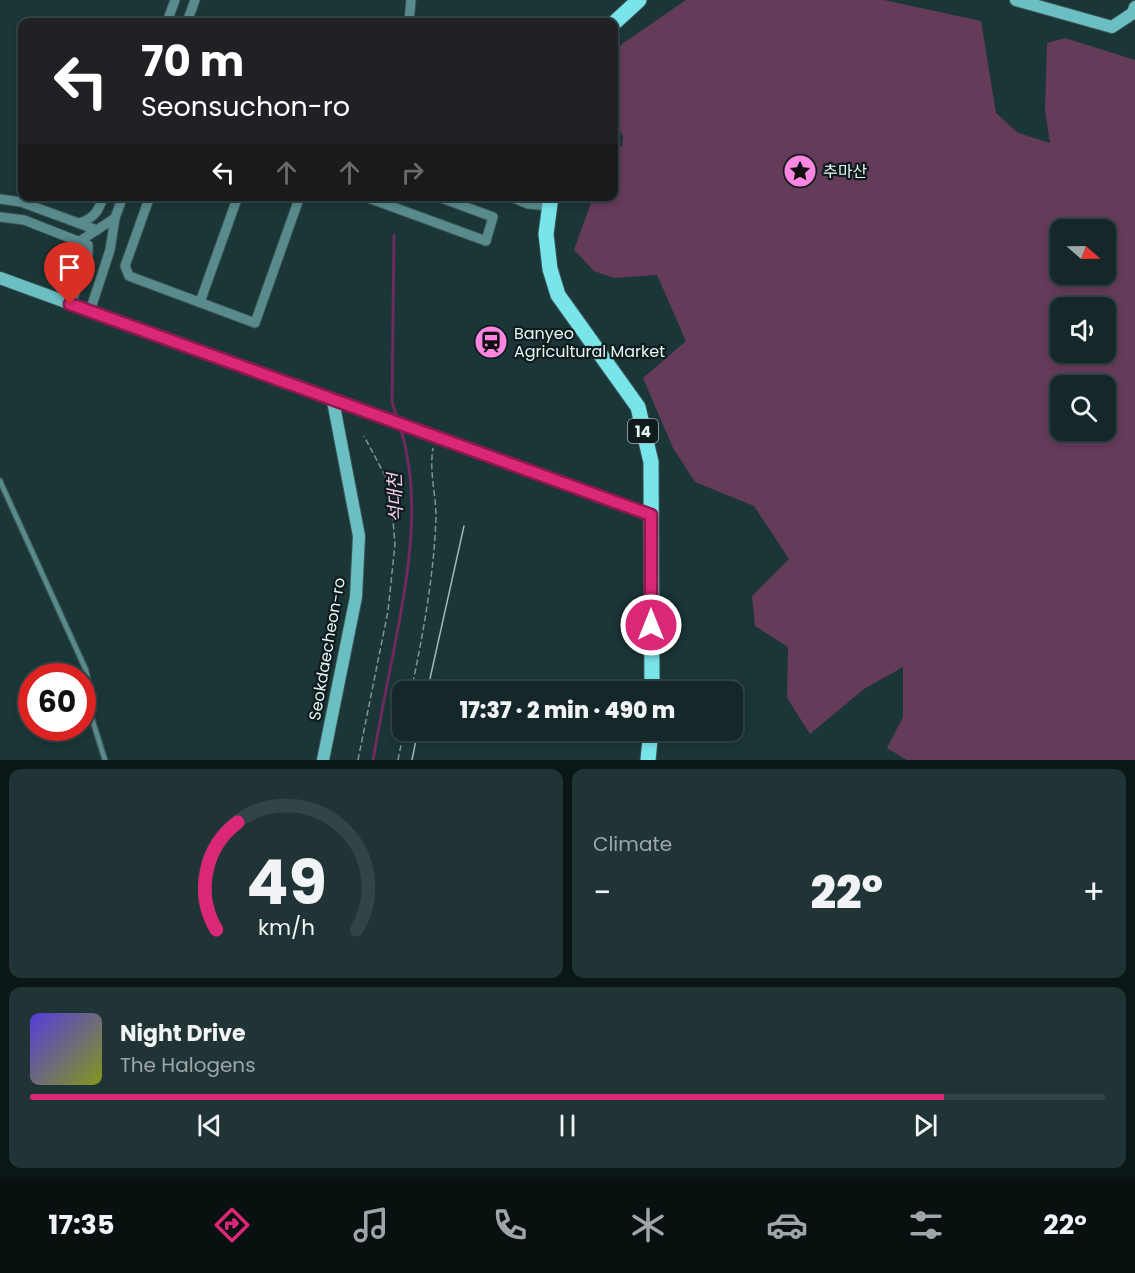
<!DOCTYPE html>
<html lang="en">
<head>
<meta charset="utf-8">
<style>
  body { margin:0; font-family:Poppins,"Noto Sans KR",sans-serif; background:#213435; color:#f1f3f6; height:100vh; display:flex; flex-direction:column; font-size:22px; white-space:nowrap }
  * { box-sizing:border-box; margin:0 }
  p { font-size:20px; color:#9da6a8 }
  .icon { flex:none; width:33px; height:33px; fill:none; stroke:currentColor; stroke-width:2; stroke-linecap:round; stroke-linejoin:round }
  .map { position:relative; height:760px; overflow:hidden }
  .panel { display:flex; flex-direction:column; gap:9px; padding:9px; background:#0b1617; flex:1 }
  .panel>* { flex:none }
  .banner { position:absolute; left:18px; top:18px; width:600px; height:183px; border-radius:12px; box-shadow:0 3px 9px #0003,0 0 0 2px #334446; background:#202124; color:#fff; overflow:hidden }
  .needle { width:39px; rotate:110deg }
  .tools { position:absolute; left:1050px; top:219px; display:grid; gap:12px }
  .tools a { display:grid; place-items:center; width:66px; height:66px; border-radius:12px; background:#142829; box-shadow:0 3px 9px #0003,0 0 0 2px #334446; font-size:30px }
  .speed { position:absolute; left:18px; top:663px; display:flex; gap:12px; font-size:30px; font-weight:700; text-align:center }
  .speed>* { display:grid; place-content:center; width:78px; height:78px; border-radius:50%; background:#142829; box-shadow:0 3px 9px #0003,0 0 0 2px #334446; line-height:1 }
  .speed .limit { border:9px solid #d22; background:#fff; color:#111 }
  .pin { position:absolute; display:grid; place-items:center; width:51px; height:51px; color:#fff; margin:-62px -26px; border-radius:50% 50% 50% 0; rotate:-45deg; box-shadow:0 0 6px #0007 }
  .pin .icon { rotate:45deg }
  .me { position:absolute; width:66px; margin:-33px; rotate:0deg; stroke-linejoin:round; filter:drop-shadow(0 0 4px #0008) }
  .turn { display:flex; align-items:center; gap:21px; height:126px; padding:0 24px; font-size:27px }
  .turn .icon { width:78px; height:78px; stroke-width:2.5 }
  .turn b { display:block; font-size:42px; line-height:51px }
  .lanes { display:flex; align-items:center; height:57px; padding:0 24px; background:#0003; justify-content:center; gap:30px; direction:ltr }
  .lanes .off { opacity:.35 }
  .big { font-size:45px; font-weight:800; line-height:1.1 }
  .panel .widget { flex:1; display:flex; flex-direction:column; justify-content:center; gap:9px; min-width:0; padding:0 21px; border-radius:12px; background:#213435 }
  .panel .dial { align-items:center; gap:0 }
  .dial svg { height:156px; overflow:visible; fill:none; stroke:#334446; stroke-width:7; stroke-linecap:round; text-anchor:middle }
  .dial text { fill:#f1f3f6; stroke:none }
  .song { display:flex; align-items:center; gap:18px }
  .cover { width:72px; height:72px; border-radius:9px; background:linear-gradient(135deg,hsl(250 70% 55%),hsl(70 70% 35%)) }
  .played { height:6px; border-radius:3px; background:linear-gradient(90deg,#db2777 85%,#334446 85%) }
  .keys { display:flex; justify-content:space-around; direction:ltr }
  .heat { display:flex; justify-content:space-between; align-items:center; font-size:33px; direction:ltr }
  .panel .tiles { flex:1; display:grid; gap:9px; grid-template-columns:1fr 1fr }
  .widget:last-child { grid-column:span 2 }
  .trip { position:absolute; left:392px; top:681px; width:351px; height:60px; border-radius:12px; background:#142829; box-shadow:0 3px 9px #0003,0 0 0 2px #334446; font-weight:800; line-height:60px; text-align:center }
  .tabs { display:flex; height:96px; justify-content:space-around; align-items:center; background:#081010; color:#9da6a8 }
  .tabs .icon { width:42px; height:42px }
  .tabs .current { color:#db2777 }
  .tabs b { font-size:27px; color:#f1f3f6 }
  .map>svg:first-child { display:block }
  .green { fill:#643b59; fill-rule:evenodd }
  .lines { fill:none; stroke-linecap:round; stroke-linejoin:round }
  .stream { stroke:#6f2a5f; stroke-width:3 }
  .lane-casing { stroke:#3b5556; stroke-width:7 }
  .street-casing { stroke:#3b5556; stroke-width:11 }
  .secondary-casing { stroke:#3b5556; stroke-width:14 }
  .primary-casing { stroke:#3b5556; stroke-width:17 }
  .path { stroke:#7e9495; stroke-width:1.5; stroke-dasharray:6 3; stroke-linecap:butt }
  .lane { stroke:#598b8d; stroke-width:4.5 }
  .street { stroke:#598b8d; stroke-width:9 }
  .secondary { stroke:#6bbec2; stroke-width:12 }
  .primary { stroke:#78e5eb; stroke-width:15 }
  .tram { stroke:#a3b6b7; stroke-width:1.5 }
  .route-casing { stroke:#8e194d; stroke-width:15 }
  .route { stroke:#db2777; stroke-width:10 }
  .labels { text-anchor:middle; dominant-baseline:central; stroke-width:4.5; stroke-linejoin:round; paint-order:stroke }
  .shield { fill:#0f1b1c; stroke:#a5b4b5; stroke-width:1.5 }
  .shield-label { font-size:15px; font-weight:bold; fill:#e5f5f6 }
  .poi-label { font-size:16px; fill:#e5f5f6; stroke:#0f1b1c; text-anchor:start }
  .street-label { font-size:16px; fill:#e5f5f6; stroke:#0f1b1c }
  .water-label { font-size:18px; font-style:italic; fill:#f8cfeb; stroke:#0f1b1c }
</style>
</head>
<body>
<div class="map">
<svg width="1135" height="760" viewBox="0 0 1135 760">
  <rect width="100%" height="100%" fill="#1b3637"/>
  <path class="green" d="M686 0H884L981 21 996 113 1018 133 1050 143 1045 110 1047 43 1065 38 1135 60V760H907L887 748 903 717V667L864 689 810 734 787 698 788 647 755 626 752 596 789 559 754 506 695 482 673 448 643 378 686 341 657 275 614 278 594 271 574 250 593 197 614 196V149L622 146 623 136 614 120V57L622 44ZM1060 230H1106V274H1060ZM1060 308H1106V352H1060ZM1060 386H1106V430H1060Z"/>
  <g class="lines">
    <g class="stream">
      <path d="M394 235 392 402 397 418"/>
      <path d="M373 760C379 727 385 693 392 660 406 585 424 503 400 427"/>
    </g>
    <g class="lane-casing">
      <path id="lane" d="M0 481 86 670 89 684 88 706 105 760"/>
    </g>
    <g class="street-casing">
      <g id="street">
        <path d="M167 22 175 0"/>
        <path d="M187 22 195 0"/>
        <path d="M409 22 411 0"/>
        <path d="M150 196 125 266 129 276 255 323 300 196"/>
        <path d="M363 196 486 241 493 217 436 196"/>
        <path d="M509 196 528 204 550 206"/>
        <path d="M0 199 21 202 97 230"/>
        <path d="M0 217 24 220 88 245V255L71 304"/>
        <path d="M79 223C95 218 98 211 104 196"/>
        <path d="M80 241 115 218"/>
        <path d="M200 302 238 196"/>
        <path d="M90 311 110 250 115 218 123 196"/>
      </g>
    </g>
    <g class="secondary-casing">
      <g id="secondary">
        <path d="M1016 0 1112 27 1133 13 1135 7"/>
        <path d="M0 278 651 515"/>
        <path d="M323 760 356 597 359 536 333 401"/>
      </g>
    </g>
    <g class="primary-casing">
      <g id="primary">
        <path d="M614 23 639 0"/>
        <path d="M551 196 546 234 550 269 558 295 638 407 651 462 652 692"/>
        <path d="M648 760 651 730"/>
      </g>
    </g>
    <g class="path">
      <path d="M411 692C423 634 434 576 436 517 436 494 429 472 433 448"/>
      <path d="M358 760 388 611 395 544 390 485 364 436"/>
      <path d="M398 760 404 730"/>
    </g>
    <use href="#lane" class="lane"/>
    <use href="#street" class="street"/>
    <use href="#secondary" class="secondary"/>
    <use href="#primary" class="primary"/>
    <g class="tram">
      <path d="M427 692 464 526"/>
      <path d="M412 760 418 730"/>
    </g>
  </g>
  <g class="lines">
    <g class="route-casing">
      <path id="route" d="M70 304 651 515V625"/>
    </g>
    <use href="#route" class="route"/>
  </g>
  <defs>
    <g id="sight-disc" transform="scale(1.725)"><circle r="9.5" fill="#fe85e0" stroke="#0f1b1c"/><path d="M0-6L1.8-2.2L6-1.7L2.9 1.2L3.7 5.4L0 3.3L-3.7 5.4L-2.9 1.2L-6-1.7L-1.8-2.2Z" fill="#111"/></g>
    <g id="station-disc" transform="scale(1.725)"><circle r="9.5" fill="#fe85e0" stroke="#0f1b1c"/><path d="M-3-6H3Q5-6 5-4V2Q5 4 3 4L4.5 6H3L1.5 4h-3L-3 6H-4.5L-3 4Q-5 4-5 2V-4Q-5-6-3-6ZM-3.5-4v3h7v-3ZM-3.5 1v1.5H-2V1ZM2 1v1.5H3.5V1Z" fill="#111"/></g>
  </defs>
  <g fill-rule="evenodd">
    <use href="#sight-disc" x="800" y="171"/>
    <use href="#station-disc" x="491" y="342"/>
  </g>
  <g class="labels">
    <rect class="shield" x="628" y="419" width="30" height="24" rx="4.5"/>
    <g class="shield-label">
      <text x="643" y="431">14</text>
    </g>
    <g class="poi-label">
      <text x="823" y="171">추마산</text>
      <text x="514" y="333">Banyeo<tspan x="514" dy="18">Agricultural Market</tspan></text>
    </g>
    <g class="street-label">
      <text transform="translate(327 649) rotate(-80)">Seokdaecheon-ro</text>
    </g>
    <g class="water-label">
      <text transform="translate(395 498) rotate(-92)">석대천</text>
    </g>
  </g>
</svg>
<div class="tools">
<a><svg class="needle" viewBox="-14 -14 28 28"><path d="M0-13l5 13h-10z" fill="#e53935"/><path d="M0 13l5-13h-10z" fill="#9da6a8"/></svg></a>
<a><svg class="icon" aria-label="sound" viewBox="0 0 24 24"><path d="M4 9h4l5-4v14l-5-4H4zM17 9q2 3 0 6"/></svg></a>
<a><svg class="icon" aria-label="search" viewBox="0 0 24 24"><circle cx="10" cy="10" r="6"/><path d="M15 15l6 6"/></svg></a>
</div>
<div class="speed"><div class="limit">60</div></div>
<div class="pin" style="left:70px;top:304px;background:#d93025"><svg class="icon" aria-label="arrive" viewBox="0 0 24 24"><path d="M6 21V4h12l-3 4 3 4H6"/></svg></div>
<svg class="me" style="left:651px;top:625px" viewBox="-20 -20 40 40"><circle r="17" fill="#db2777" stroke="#fff" stroke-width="3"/><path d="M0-11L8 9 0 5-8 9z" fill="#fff"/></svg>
<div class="trip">17:37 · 2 min · 490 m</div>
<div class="banner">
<div class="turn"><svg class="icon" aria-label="left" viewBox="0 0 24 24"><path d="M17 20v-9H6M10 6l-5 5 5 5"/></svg><div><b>70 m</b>Seonsuchon-ro</div></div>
<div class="lanes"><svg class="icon" aria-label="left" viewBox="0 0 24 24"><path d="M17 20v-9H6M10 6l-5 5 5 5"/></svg><svg class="icon off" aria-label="ahead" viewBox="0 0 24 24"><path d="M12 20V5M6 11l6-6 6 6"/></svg><svg class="icon off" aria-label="ahead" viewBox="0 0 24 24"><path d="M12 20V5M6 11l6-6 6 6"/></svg><svg class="icon off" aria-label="right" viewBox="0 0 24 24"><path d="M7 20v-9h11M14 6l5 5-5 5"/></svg></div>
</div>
</div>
<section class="panel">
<div class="tiles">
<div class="widget dial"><svg viewBox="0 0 100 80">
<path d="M14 69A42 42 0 1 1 86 69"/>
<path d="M14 69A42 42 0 0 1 25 14" stroke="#db2777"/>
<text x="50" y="56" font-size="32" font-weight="700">49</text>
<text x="50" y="72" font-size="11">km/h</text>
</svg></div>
<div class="widget"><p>Climate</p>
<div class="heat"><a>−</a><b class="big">22°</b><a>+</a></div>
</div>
<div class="widget">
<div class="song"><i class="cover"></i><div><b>Night Drive</b><p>The Halogens</p></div></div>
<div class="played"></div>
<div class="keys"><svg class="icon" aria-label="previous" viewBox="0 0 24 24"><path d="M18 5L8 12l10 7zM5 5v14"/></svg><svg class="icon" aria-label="pause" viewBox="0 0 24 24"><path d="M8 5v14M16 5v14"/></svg><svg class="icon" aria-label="next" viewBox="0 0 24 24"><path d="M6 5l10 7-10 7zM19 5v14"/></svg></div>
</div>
</div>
</section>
<nav class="tabs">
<b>17:35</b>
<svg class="icon current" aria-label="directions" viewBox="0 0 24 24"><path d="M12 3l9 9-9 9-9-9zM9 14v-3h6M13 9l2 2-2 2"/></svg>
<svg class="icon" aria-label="music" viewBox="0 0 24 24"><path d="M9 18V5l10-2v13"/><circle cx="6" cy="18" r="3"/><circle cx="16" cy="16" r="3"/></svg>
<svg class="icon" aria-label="phone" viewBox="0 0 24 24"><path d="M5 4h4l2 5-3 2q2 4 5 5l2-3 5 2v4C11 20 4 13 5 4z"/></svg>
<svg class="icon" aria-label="climate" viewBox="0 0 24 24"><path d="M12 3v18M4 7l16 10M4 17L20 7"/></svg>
<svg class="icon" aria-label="car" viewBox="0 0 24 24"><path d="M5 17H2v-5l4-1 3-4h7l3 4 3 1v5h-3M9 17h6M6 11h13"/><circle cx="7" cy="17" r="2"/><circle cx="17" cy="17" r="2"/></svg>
<svg class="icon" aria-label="filters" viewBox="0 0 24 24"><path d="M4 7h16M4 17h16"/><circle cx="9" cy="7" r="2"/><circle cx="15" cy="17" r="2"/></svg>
<b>22°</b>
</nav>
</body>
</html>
